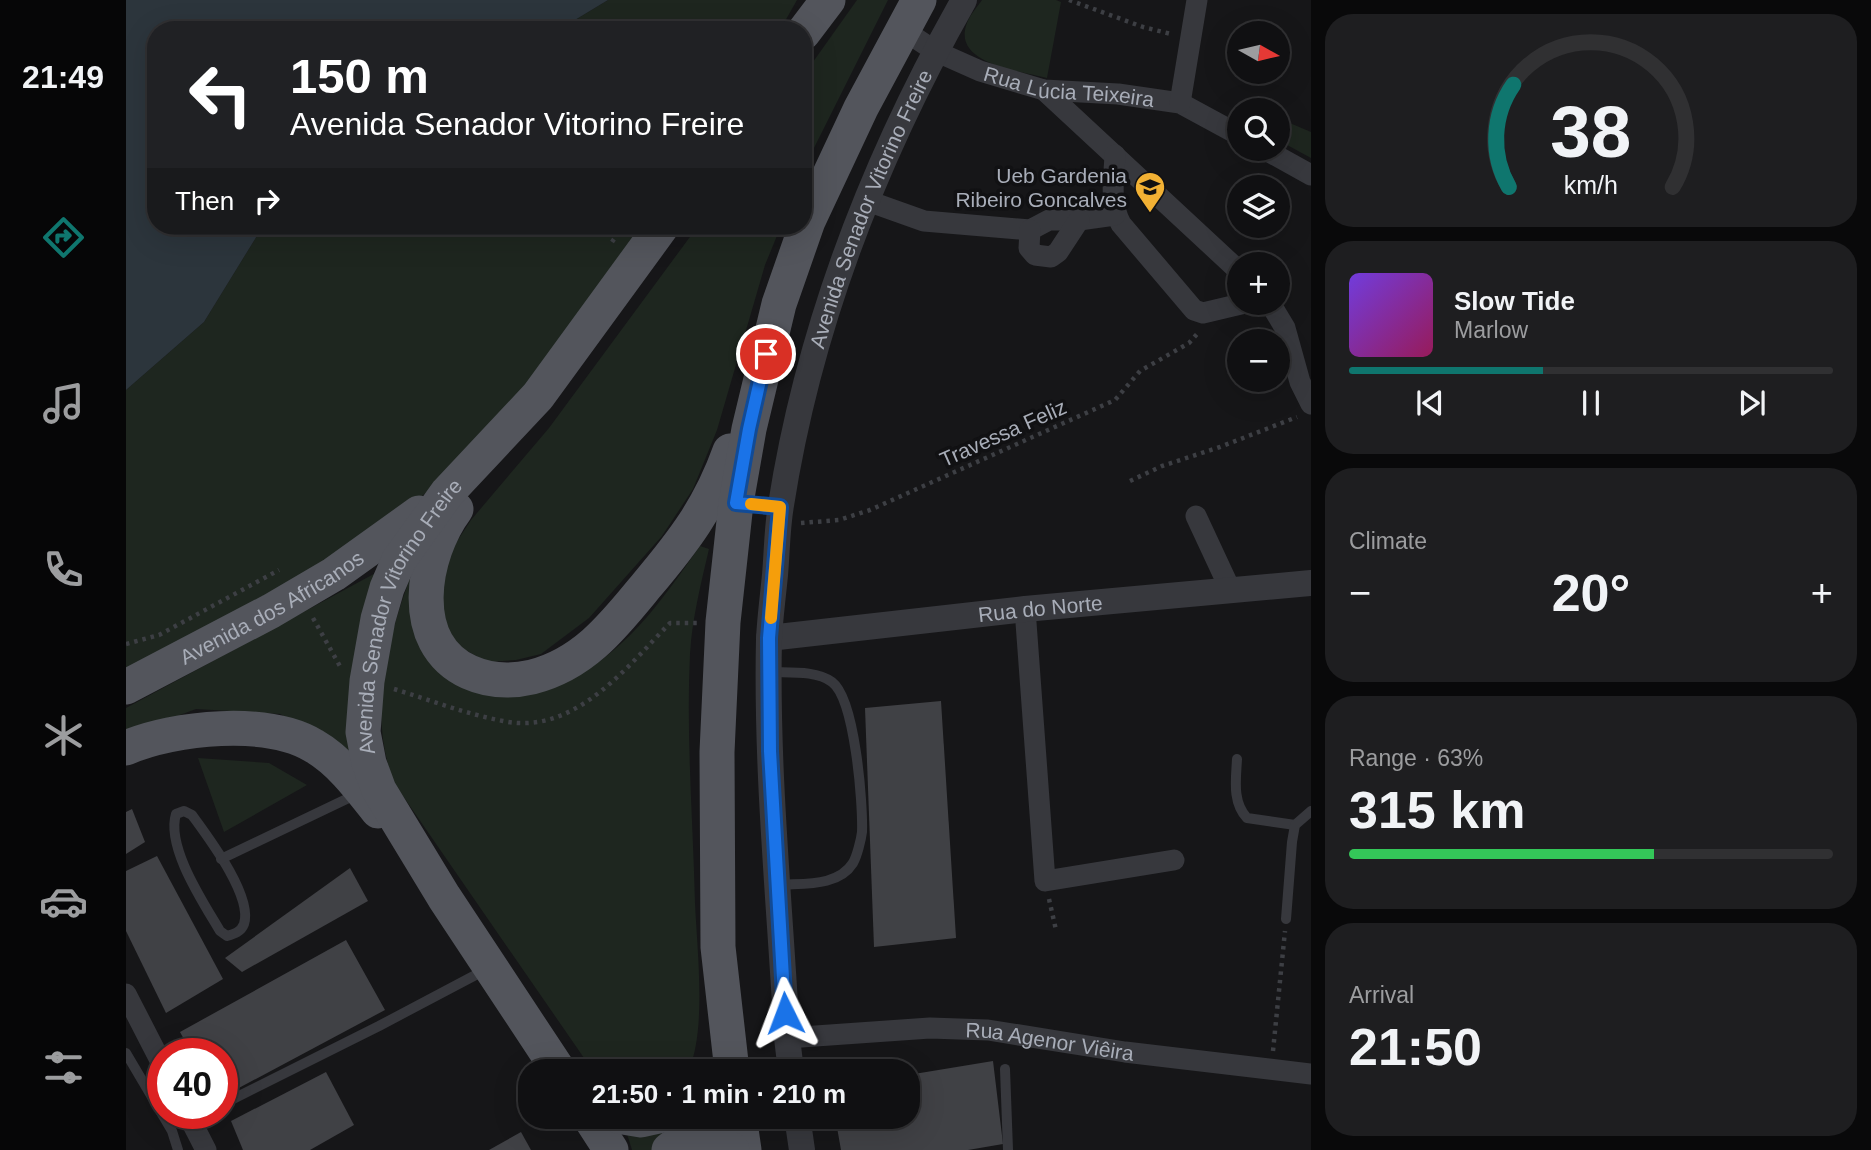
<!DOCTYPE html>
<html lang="en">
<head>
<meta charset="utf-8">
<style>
  body { margin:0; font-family:Helvetica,sans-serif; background:#1e1e20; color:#f1f3f6; height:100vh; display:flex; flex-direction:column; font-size:26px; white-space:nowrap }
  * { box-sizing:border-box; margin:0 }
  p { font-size:23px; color:#9c9d9f }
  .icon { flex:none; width:38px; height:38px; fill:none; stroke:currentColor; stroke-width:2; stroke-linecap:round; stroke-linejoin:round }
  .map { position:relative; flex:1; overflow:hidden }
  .details { display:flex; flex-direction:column; gap:14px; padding:14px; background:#09090a; width:560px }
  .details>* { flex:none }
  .top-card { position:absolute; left:21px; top:21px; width:665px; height:214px; border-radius:28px; box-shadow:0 7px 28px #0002,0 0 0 2px #303032; background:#202124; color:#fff; overflow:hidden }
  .needle { width:46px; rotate:98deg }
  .controls { position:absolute; left:1101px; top:21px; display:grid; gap:14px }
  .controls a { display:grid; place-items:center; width:63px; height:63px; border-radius:50%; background:#101012; box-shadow:0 7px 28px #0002,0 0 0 2px #303032; font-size:35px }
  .speed { position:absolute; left:21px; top:1038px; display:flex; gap:14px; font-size:35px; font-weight:700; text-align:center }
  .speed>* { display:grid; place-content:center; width:91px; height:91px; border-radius:50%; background:#101012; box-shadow:0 7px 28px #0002,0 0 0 2px #303032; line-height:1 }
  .speed .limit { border:10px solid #d22; background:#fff; color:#111 }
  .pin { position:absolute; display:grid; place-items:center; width:60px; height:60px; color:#fff; margin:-30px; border:4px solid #fff; border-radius:50%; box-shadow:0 2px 7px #0007 }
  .me { position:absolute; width:77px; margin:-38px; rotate:357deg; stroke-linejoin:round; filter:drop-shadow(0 0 5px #0008) }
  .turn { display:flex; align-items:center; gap:24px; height:147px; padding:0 28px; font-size:32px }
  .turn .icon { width:91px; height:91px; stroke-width:2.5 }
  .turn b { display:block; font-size:49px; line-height:60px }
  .then { display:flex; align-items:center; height:66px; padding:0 28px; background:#0003; gap:14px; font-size:26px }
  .big { font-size:52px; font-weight:700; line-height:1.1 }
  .details .tile { flex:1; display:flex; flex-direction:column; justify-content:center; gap:10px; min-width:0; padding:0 24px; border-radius:28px; background:#1e1e20 }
  .details .dial { align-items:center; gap:0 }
  .dial svg { height:182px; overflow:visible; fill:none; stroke:#303032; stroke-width:7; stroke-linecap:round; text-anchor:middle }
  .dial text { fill:#f1f3f6; stroke:none }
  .song { display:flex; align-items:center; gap:21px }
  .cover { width:84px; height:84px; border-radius:10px; background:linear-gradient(135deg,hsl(260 70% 55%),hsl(330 70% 35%)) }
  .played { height:7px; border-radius:4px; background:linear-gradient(90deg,#0f766e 40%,#303032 40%) }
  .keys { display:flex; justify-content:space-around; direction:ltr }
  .heat { display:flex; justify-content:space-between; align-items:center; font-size:38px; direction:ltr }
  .charge { height:10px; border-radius:5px; background:linear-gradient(90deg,#34c759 63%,#303032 0) }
  .trip { position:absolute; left:392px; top:1059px; width:402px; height:70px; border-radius:28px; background:#101012; box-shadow:0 7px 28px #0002,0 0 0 2px #303032; font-weight:700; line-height:70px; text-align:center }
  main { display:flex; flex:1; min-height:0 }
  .dock { display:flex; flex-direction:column; width:126px; justify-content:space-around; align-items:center; background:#060607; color:#9c9d9f }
  .dock .icon { width:49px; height:49px }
  .dock .on { color:#0f766e }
  .dock b { font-size:32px; color:#f1f3f6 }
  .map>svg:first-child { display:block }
  .green { fill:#1e261f }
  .water { fill:#2c353c }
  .building { fill:#404145 }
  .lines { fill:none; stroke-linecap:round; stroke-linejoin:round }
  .path { stroke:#3d3f44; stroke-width:4.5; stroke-dasharray:3.5 5; stroke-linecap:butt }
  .service { stroke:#37383d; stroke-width:10 }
  .minor { stroke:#37383d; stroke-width:21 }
  .tertiary { stroke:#37383d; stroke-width:26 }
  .primary { stroke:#53555c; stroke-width:35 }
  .route-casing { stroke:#114b97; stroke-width:18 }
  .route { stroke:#1a73e8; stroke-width:12 }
  .slow { stroke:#f59e0b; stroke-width:12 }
  .labels { text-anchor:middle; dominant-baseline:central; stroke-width:7; stroke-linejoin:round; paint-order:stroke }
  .street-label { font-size:21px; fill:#a8adb8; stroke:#111113 }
  .poi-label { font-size:21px; fill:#a8adb8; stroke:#111113; text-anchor:end }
</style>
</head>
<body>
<main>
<nav class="dock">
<b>21:49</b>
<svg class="icon on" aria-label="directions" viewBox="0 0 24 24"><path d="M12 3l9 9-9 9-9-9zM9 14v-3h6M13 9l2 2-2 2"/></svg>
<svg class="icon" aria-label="music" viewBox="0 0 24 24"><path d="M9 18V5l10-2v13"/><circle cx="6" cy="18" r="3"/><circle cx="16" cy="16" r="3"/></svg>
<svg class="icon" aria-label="phone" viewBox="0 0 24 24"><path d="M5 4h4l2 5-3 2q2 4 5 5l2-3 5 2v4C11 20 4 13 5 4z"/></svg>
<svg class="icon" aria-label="climate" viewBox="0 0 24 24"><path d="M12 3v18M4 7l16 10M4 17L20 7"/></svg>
<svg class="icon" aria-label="car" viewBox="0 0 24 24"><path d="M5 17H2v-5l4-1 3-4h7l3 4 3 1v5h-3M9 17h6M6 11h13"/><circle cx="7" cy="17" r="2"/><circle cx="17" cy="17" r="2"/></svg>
<svg class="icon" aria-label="filters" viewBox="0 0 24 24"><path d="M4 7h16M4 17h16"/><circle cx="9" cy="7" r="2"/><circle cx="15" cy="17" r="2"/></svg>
</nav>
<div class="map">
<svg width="1185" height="1150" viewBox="0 0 1185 1150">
  <rect width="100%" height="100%" fill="#161618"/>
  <g class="green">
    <path d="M482 0H671L654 30H424L439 26Z"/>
    <path d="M731 0H762L677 170V76Z"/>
    <path d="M856 0H930L935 2 921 78C895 71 825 64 841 23 844 15 851 7 856 0Z"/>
    <path d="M1152 118 1185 132V158L1152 140Z"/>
    <path d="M137 226H519L382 411 312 484 277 510 211 554 113 610 0 669V390L78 322Z"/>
    <path d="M572 226H655L639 265 591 430 567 489 536 536 463 618 415 654 390 660 361 662 334 647 318 624 313 602 322 555 345 520 423 428Z"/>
    <path d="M574 546 583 549C575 584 566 618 564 654 560 736 567 820 569 903 571 949 581 1032 562 1071H467L268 783C242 715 260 644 284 578L286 583C284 606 284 624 294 646L431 684C497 659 535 601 574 546Z"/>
    <path d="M257 569 239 775 200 737 154 714 70 709 0 735V708Z"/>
    <path d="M72 758 143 763 181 785 98 832Z"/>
    <path d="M558 1116 602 1117 604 1133 534 1140 526 1150H506L501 1134 532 1129Z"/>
  </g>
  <path class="water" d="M0 0H482L439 26 424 30H30V226H137L78 322 0 390Z"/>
  <g class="building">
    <path d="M815 701 830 938 748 947 739 708Z"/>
    <path d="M6 809 19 842 0 854V812Z"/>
    <path d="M31 856 97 979 40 1013 0 931V871Z"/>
    <path d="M224 868 242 901 116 972 99 958Z"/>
    <path d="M220 940 259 1010 96 1097V1054H66L54 1032Z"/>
    <path d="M867 1061 877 1144 842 1150H715L709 1116H782V1075Z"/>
    <path d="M200 1072 228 1125 184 1150H117L105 1121Z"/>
    <path d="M395 1132 405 1150H363Z"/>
  </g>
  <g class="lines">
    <g class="path">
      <path d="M943 0 1017 27 1045 34"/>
      <path d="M486 242 497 226"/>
      <path d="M1004 481 1036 466 1094 447 1171 417"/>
      <path d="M675 523 713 520 744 510 989 400 1014 371 1063 343 1071 334"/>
      <path d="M187 618 215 668"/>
      <path d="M0 644 33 635 153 570"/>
      <path d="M268 689C304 700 340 714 377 721 448 736 500 668 544 623H572"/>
      <path d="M923 899 930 930"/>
      <path d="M1147 1051 1159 931"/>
    </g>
    <g class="service">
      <path d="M643 672C662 673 690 670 706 682 729 699 737 803 736 832 735 840 731 856 727 863 712 887 677 883 653 885"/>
      <path d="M1111 759C1110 779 1106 802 1121 818L1169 825"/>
      <path d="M58 811 66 815C82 837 127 896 118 924 115 932 108 934 101 936L94 931C77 902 40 847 50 814Z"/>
      <path d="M95 859 231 794"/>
      <path d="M1160 919 1166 842 1169 825 1185 811"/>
      <path d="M0 1053 46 1131 52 1150"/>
      <path d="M879 1069 882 1150"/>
      <path d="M109 1098 253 1026 359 970"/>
    </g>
    <g class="minor">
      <path id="s1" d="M776 29 809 51 854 71 918 90 992 94 1054 103 1113 135"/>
      <path d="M918 90 1113 271"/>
      <path d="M1054 103 1071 0"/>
      <path d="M1138 149 1185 175"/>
      <path d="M989 155C988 179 983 202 995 224L1068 310 1077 313 1119 303"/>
      <path d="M739 200 798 221 904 230 923 220H953L989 215"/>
      <path d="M904 230 903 248 909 255 925 257 932 252 953 220"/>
      <path d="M1144 303 1159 328 1174 382 1185 404"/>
      <path d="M1070 516 1104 589"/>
      <path d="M899 609 919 881 1048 860"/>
      <path d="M0 994 37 1066"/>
      <path id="s2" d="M661 1038 804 1028 862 1030 999 1052 1185 1074"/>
      <path d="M61 1113 80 1150"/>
    </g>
    <g class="tertiary">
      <path id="s3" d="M643 638 899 609 1185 583"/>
      <path id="s4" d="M665 1071 661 1038C654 906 640 772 643 639 644 618 647 596 649 575 651 552 651 528 655 505 683 326 749 157 838 0"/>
      <path d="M671 1116 676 1150"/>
    </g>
    <g class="primary">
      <path d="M677 33 702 0"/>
      <path d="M330 509C296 555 280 643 343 672 363 681 385 682 406 677 458 664 488 625 520 586 558 541 584 507 604 451"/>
      <path id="s5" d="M0 687 145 611 208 574 293 513"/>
      <path d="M0 748C48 727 142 718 188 746 214 761 234 788 252 811"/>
      <path id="s6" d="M433 1071 318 897 253 790 243 763 237 732 241 681 252 619 261 588 273 560 321 493 412 396 536 226"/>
      <path d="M606 1071 592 947 591 752 597 622 610 503 623 429 653 304 682 221 735 108 793 0"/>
      <path d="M463 1116 485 1150"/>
      <path d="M491 1116 515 1120 533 1116"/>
      <path d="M613 1116 618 1150"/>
      <path d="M543 1150C563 1135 586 1136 606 1150"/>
    </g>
  </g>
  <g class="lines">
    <g class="route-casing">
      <path id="route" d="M640 354 623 429 610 503 654 507 643 638 644 751 659 1013"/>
    </g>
    <use href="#route" class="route"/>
    <path class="slow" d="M625 504 654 507 645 618"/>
  </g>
  <defs>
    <g id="school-pin" transform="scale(1.575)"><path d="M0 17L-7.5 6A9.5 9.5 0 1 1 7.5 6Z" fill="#f2b134" stroke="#111113"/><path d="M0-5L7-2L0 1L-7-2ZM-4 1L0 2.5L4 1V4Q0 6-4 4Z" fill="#111"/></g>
  </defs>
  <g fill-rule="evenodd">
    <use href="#school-pin" x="1024" y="187"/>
  </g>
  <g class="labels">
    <g class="street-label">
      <text stroke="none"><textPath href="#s1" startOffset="180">Rua Lúcia Teixeira</textPath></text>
      <text stroke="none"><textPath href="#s4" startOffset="878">Avenida Senador Vitorino Freire</textPath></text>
      <text transform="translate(877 433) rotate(-24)">Travessa Feliz</text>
      <text stroke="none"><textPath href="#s5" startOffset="166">Avenida dos Africanos</textPath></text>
      <text stroke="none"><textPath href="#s3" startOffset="273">Rua do Norte</textPath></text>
      <text stroke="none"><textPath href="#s6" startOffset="520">Avenida Senador Vitorino Freire</textPath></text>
      <text stroke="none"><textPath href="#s2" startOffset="264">Rua Agenor Viêira</textPath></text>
    </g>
    <g class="poi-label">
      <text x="1001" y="175">Ueb Gardenia<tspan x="1001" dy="24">Ribeiro Goncalves</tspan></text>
    </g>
  </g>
</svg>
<div class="controls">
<a><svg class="needle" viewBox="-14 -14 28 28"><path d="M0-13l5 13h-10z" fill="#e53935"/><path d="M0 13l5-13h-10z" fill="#9c9d9f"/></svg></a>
<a><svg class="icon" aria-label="search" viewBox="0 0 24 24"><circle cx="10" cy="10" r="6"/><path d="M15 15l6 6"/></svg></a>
<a><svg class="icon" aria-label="layers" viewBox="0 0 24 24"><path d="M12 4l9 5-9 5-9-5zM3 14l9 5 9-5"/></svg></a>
<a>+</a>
<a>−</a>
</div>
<div class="speed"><div class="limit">40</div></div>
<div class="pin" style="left:640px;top:354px;background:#d93025"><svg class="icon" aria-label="arrive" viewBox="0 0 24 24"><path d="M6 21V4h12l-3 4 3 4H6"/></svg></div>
<svg class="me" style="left:659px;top:1013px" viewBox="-20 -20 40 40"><path d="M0-17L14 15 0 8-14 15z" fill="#1a73e8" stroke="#fff" stroke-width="4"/></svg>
<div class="trip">21:50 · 1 min · 210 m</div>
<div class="top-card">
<div class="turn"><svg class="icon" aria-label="left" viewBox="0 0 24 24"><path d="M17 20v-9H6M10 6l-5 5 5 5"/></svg><div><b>150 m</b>Avenida Senador Vitorino Freire</div></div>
<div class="then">Then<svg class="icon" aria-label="right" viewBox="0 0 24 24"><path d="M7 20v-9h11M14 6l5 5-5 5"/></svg></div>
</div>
</div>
<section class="details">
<div class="tile dial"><svg viewBox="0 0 100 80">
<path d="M14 69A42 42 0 1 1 86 69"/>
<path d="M14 69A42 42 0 0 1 16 24" stroke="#0f766e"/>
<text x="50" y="56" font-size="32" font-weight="700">38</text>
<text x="50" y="72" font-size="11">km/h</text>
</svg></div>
<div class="tile">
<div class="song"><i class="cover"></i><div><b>Slow Tide</b><p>Marlow</p></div></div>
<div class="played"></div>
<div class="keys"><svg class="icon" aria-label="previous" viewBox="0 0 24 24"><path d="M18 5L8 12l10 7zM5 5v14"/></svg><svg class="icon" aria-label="pause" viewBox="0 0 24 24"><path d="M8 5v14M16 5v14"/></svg><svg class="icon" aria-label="next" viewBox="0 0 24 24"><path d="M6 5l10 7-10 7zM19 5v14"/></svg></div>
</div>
<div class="tile"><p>Climate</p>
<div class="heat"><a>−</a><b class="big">20°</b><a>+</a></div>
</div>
<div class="tile"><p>Range · 63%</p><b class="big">315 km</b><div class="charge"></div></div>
<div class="tile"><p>Arrival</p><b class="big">21:50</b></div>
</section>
</main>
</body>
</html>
